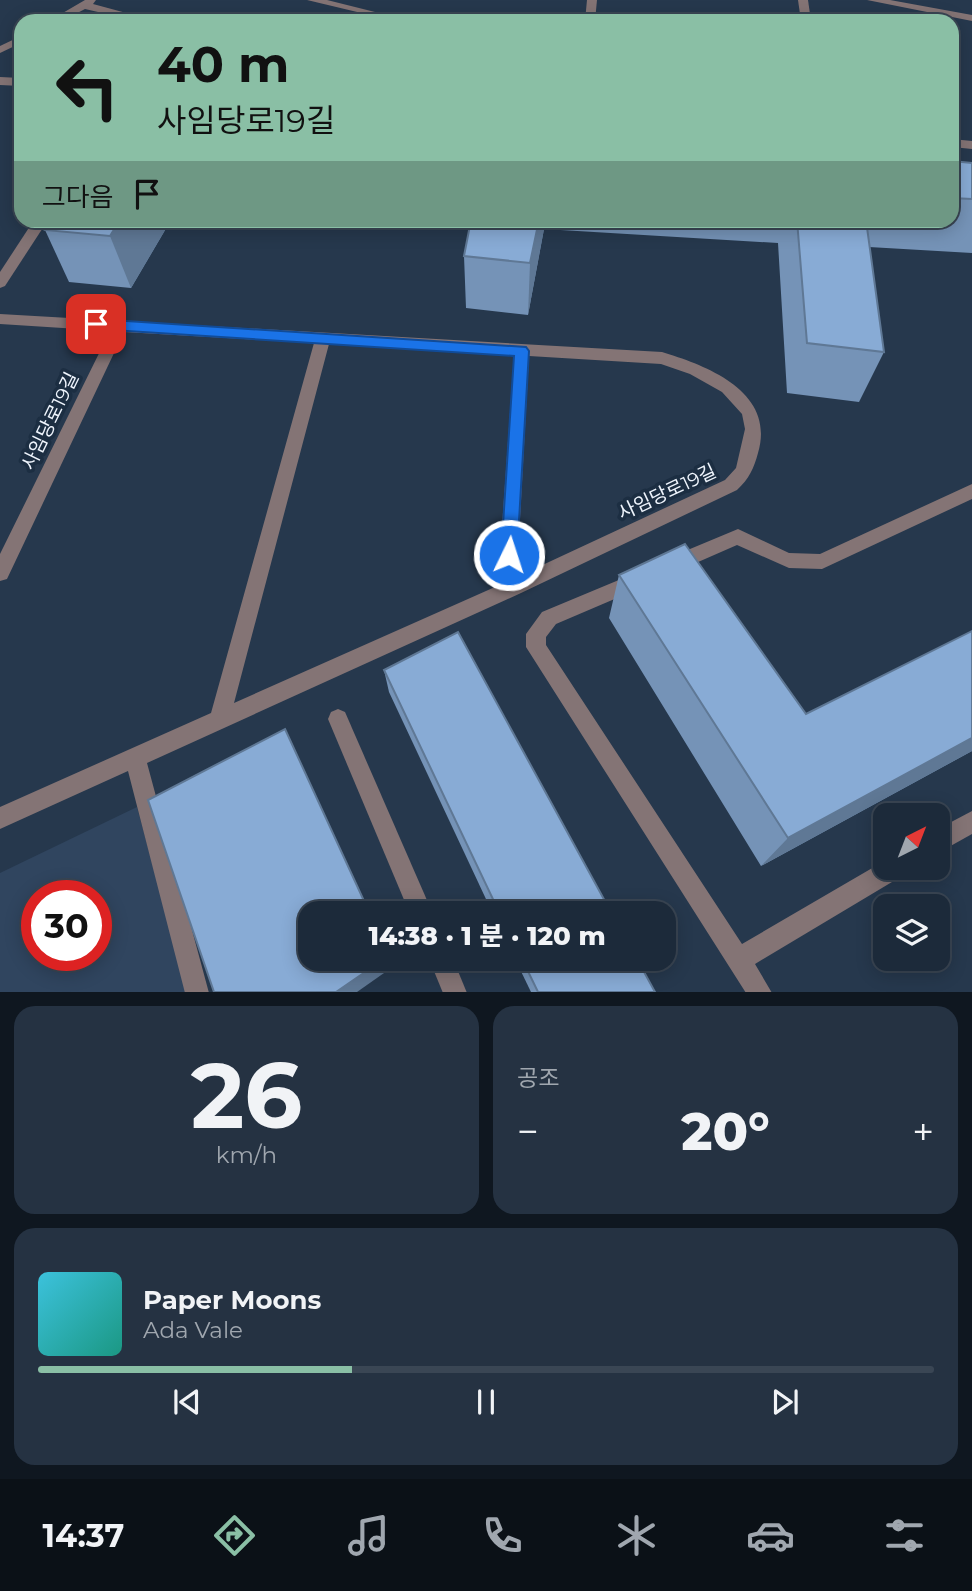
<!DOCTYPE html>
<html lang="ko">
<head>
<meta charset="utf-8">
<style>
  body { margin:0; font-family:Montserrat,"Noto Sans KR",sans-serif; background:#253242; color:#f1f3f6; height:100vh; display:flex; flex-direction:column; font-size:26px; white-space:nowrap }
  * { box-sizing:border-box; margin:0 }
  p { font-size:23px; color:#a0a7af }
  .icon { flex:none; width:38px; height:38px; fill:none; stroke:currentColor; stroke-width:2; stroke-linecap:round; stroke-linejoin:round }
  .map { position:relative; height:992px; overflow:hidden }
  .sheet { display:flex; flex-direction:column; gap:14px; padding:14px; background:#0f1720; flex:1 }
  .sheet>* { flex:none }
  .guide { position:absolute; left:14px; top:14px; width:945px; height:214px; border-radius:21px; box-shadow:0 4px 18px #0003,0 0 0 2px #3a4654; background:#8abfa5; color:#111; overflow:hidden }
  .needle { width:46px; rotate:42deg }
  .tools { position:absolute; left:873px; top:803px; display:grid; gap:14px }
  .tools a { display:grid; place-items:center; width:77px; height:77px; border-radius:14px; background:#1c2a3a; box-shadow:0 4px 18px #0003,0 0 0 2px #3a4654; font-size:35px }
  .speed { position:absolute; left:21px; top:880px; display:flex; gap:14px; font-size:35px; font-weight:700; text-align:center }
  .speed>* { display:grid; place-content:center; width:91px; height:91px; border-radius:50%; background:#1c2a3a; box-shadow:0 4px 18px #0003,0 0 0 2px #3a4654; line-height:1 }
  .speed .limit { border:10px solid #d22; background:#fff; color:#111 }
  .pin { position:absolute; display:grid; place-items:center; width:60px; height:60px; color:#fff; margin:-30px; border-radius:14px; box-shadow:0 4px 10px #0006 }
  .me { position:absolute; width:77px; margin:-38px; rotate:4deg; stroke-linejoin:round; filter:drop-shadow(0 0 5px #0008) }
  .turn { display:flex; align-items:center; gap:24px; height:147px; padding:0 28px; font-size:32px }
  .turn .icon { width:91px; height:91px; stroke-width:2.5 }
  .turn b { display:block; font-size:49px; line-height:60px }
  .then { display:flex; align-items:center; height:66px; padding:0 28px; background:#0003; gap:14px; font-size:26px }
  .big { font-size:52px; font-weight:800; line-height:1.1 }
  .sheet .widget { flex:1; display:flex; flex-direction:column; justify-content:center; gap:10px; min-width:0; padding:0 24px; border-radius:21px; background:#253242 }
  .sheet .dial { align-items:center; gap:0 }
  .dial b { font-size:91px; line-height:1 }
  .song { display:flex; align-items:center; gap:21px }
  .cover { width:84px; height:84px; border-radius:10px; background:linear-gradient(135deg,hsl(190 70% 55%),hsl(170 70% 35%)) }
  .played { height:7px; border-radius:4px; background:linear-gradient(90deg,#8abfa5 35%,#3a4654 35%) }
  .keys { display:flex; justify-content:space-around; direction:ltr }
  .heat { display:flex; justify-content:space-between; align-items:center; font-size:38px; direction:ltr }
  .sheet .tiles { flex:1; display:grid; gap:14px; grid-template-columns:1fr 1fr }
  .widget:last-child { grid-column:span 2 }
  .trip { position:absolute; left:298px; top:901px; width:378px; height:70px; border-radius:21px; background:#1c2a3a; box-shadow:0 4px 18px #0003,0 0 0 2px #3a4654; font-weight:800; line-height:70px; text-align:center }
  .tab-bar { display:flex; height:112px; justify-content:space-around; align-items:center; background:#0b1117; color:#a0a7af }
  .tab-bar .icon { width:49px; height:49px }
  .tab-bar .on { color:#8abfa5 }
  .tab-bar b { font-size:32px; color:#f1f3f6 }
  .map>svg:first-child { display:block }
  .built { fill:#30455f; fill-rule:evenodd }
  .lines { fill:none; stroke-linecap:round; stroke-linejoin:round }
  .lane { fill:#847475; fill-rule:evenodd }
  .street { fill:#847475; fill-rule:evenodd }
  .wall { fill:#7593b7 }
  .shaded-wall { fill:#5f7895 }
  .building { fill:#88abd5; stroke:#5f7895; stroke-width:2 }
  .route { fill:#1a73e8; stroke:#114b97; stroke-width:2 }
  .labels { text-anchor:middle; dominant-baseline:central; stroke-width:7; stroke-linejoin:round; paint-order:stroke }
  .street-label { font-size:19px; fill:#eff5fd; stroke:#1c2e42 }
</style>
</head>
<body>
<div class="map">
<svg width="972" height="993" viewBox="0 0 972 993">
  <rect width="100%" height="100%" fill="#26384d"/>
  <path class="built" d="M137 807 187 992 0 993V873ZM37 896H96V956H37Z"/>
  <g class="lines">
    <g class="lane">
      <path d="M972 484V499L822 569 789 568 737 545 673 573 666 571 664 565 666 559 738 529 789 553 820 554Z"/>
      <path d="M638 572 645 574 647 580 645 586 556 624 546 637V645L742 944 886 860V868H905L902 876 755 964 772 993H746L526 647V634L542 612Z"/>
      <path d="M972 811V834L938 853V829Z"/>
    </g>
    <g class="street">
      <path d="M85 0H96L93 4 156 21H137L85 9 62 21H49Z"/>
      <path d="M307 0H327L383 14 378 17Z"/>
      <path d="M587 0H597L595 21H585Z"/>
      <path d="M798 0H808L811 21H801Z"/>
      <path d="M867 0H890L972 15V21Z"/>
      <path d="M21 36V43L0 53V46Z"/>
      <path d="M0 77 21 78V86L0 85Z"/>
      <path d="M952 139 972 141V149L952 147Z"/>
      <path d="M34 220H48L5 286 0 288V272Z"/>
      <path d="M0 314 662 352C708 366 776 392 758 453 754 468 749 479 737 490L521 593 147 763 209 993H185L128 771 0 829V807L211 713 314 343 124 332 7 579 0 581V554L110 331 0 324ZM329 344 514 355 500 555 504 583 234 703ZM529 356 661 364 690 374 722 392 742 414 745 429 736 468 725 480 521 575 518 555Z"/>
      <path d="M338 709 345 712 433 914H410L328 719 331 712Z"/>
      <path d="M429 959H453L467 993H443Z"/>
    </g>
  </g>
  <g class="wall">
    <path d="M952 161 972 163V253L869 247 884 352 859 402 787 393 778 243 544 229 528 315 466 308 464 256 471 220H952Z"/>
    <path d="M51 220H171L131 288 69 282 45 230Z"/>
    <path d="M379 220H412L411 223Z"/>
    <path d="M619 575 806 714 972 631V751L761 866 609 618Z"/>
    <path d="M384 670 612 914H493L389 692Z"/>
    <path d="M515 959H637L655 992H531Z"/>
  </g>
  <g class="shaded-wall">
    <path d="M120 220H171L131 288 110 236Z"/>
    <path d="M539 220H545L544 229 528 315 530 263Z"/>
    <path d="M972 738V751L761 866 788 838Z"/>
    <path d="M384 959H391L394 966 357 992H336Z"/>
  </g>
  <g class="building">
    <path d="M952 161 972 163V199L952 198Z"/>
    <path d="M51 220H120L110 236 45 230Z"/>
    <path d="M471 220H539L530 263 464 256Z"/>
    <path d="M797 220H866L884 352 807 343Z"/>
    <path d="M685 544 806 714 972 631V738L788 838 619 575Z"/>
    <path d="M458 632 612 914H500L384 670Z"/>
    <path d="M285 729 370 914H310V959H384L336 992H214L148 800Z"/>
    <path d="M522 959H637L655 992H538Z"/>
  </g>
  <path class="route" d="M96 319 526 347 529 351 517 555 515 560H503L501 555 514 356 96 329 89 324Z"/>
  <g class="labels">
    <g class="street-label">
      <text transform="translate(50 421) rotate(-64)">사임당로19길</text>
      <text transform="translate(667 492) rotate(-25)">사임당로19길</text>
    </g>
  </g>
</svg>
<div class="tools">
<a><svg class="needle" viewBox="-14 -14 28 28"><path d="M0-13l5 13h-10z" fill="#e53935"/><path d="M0 13l5-13h-10z" fill="#a0a7af"/></svg></a>
<a><svg class="icon" aria-label="layers" viewBox="0 0 24 24"><path d="M12 4l9 5-9 5-9-5zM3 14l9 5 9-5"/></svg></a>
</div>
<div class="speed"><div class="limit">30</div></div>
<div class="pin" style="left:96px;top:324px;background:#d93025"><svg class="icon" aria-label="arrive" viewBox="0 0 24 24"><path d="M6 21V4h12l-3 4 3 4H6"/></svg></div>
<svg class="me" style="left:509px;top:555px" viewBox="-20 -20 40 40"><circle r="17" fill="#1a73e8" stroke="#fff" stroke-width="3"/><path d="M0-11L8 9 0 5-8 9z" fill="#fff"/></svg>
<div class="trip">14:38 · 1 분 · 120 m</div>
<div class="guide">
<div class="turn"><svg class="icon" aria-label="left" viewBox="0 0 24 24"><path d="M17 20v-9H6M10 6l-5 5 5 5"/></svg><div><b>40 m</b>사임당로19길</div></div>
<div class="then">그다음<svg class="icon" aria-label="arrive" viewBox="0 0 24 24"><path d="M6 21V4h12l-3 4 3 4H6"/></svg></div>
</div>
</div>
<section class="sheet">
<div class="tiles">
<div class="widget dial"><b>26</b><p>km/h</p></div>
<div class="widget"><p>공조</p>
<div class="heat"><a>−</a><b class="big">20°</b><a>+</a></div>
</div>
<div class="widget">
<div class="song"><i class="cover"></i><div><b>Paper Moons</b><p>Ada Vale</p></div></div>
<div class="played"></div>
<div class="keys"><svg class="icon" aria-label="previous" viewBox="0 0 24 24"><path d="M18 5L8 12l10 7zM5 5v14"/></svg><svg class="icon" aria-label="pause" viewBox="0 0 24 24"><path d="M8 5v14M16 5v14"/></svg><svg class="icon" aria-label="next" viewBox="0 0 24 24"><path d="M6 5l10 7-10 7zM19 5v14"/></svg></div>
</div>
</div>
</section>
<nav class="tab-bar">
<b>14:37</b>
<svg class="icon on" aria-label="directions" viewBox="0 0 24 24"><path d="M12 3l9 9-9 9-9-9zM9 14v-3h6M13 9l2 2-2 2"/></svg>
<svg class="icon" aria-label="music" viewBox="0 0 24 24"><path d="M9 18V5l10-2v13"/><circle cx="6" cy="18" r="3"/><circle cx="16" cy="16" r="3"/></svg>
<svg class="icon" aria-label="phone" viewBox="0 0 24 24"><path d="M5 4h4l2 5-3 2q2 4 5 5l2-3 5 2v4C11 20 4 13 5 4z"/></svg>
<svg class="icon" aria-label="climate" viewBox="0 0 24 24"><path d="M12 3v18M4 7l16 10M4 17L20 7"/></svg>
<svg class="icon" aria-label="car" viewBox="0 0 24 24"><path d="M5 17H2v-5l4-1 3-4h7l3 4 3 1v5h-3M9 17h6M6 11h13"/><circle cx="7" cy="17" r="2"/><circle cx="17" cy="17" r="2"/></svg>
<svg class="icon" aria-label="filters" viewBox="0 0 24 24"><path d="M4 7h16M4 17h16"/><circle cx="9" cy="7" r="2"/><circle cx="15" cy="17" r="2"/></svg>
</nav>
</body>
</html>
